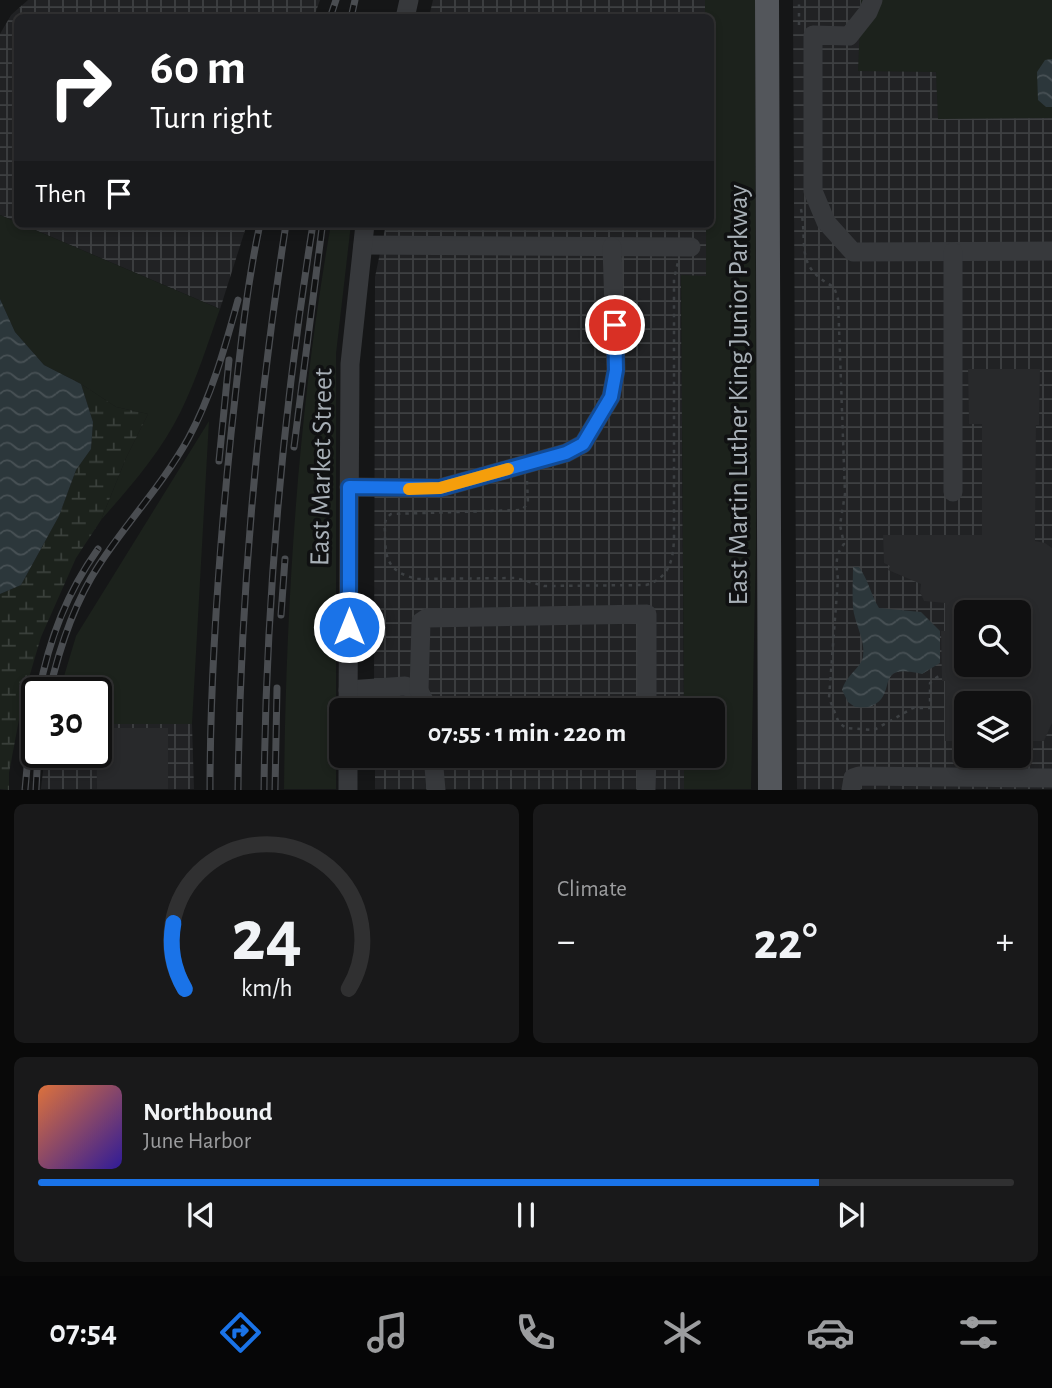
<!DOCTYPE html>
<html lang="en">
<head>
<meta charset="utf-8">
<style>
  body { margin:0; font-family:"Alegreya Sans",sans-serif; background:#19191a; color:#f1f3f6; height:100vh; display:flex; flex-direction:column; font-size:26px; white-space:nowrap }
  * { box-sizing:border-box; margin:0 }
  p { font-size:23px; color:#9c9d9f }
  .icon { flex:none; width:38px; height:38px; fill:none; stroke:currentColor; stroke-width:2; stroke-linecap:round; stroke-linejoin:round }
  .map { position:relative; height:790px; overflow:hidden }
  .sheet { display:flex; flex-direction:column; gap:14px; padding:14px; background:#090909; flex:1 }
  .sheet>* { flex:none }
  .guide { position:absolute; left:14px; top:14px; width:700px; height:214px; border-radius:10px; box-shadow:0 4px 10px #0003,0 0 0 2px #303031; background:#202124; color:#fff; overflow:hidden }
  .fabs { position:absolute; left:954px; top:600px; display:grid; gap:14px }
  .fabs a { display:grid; place-items:center; width:77px; height:77px; border-radius:10px; background:#101011; box-shadow:0 4px 10px #0003,0 0 0 2px #303031; font-size:35px }
  .speed { position:absolute; left:21px; top:677px; display:flex; gap:14px; font-size:35px; font-weight:700; text-align:center }
  .speed>* { display:grid; place-content:center; width:91px; height:91px; border-radius:50%; background:#101011; box-shadow:0 4px 10px #0003,0 0 0 2px #303031; line-height:1 }
  .speed .limit { border:4px solid #111; border-radius:10px; background:#fff; color:#111 }
  .pin { position:absolute; display:grid; place-items:center; width:60px; height:60px; color:#fff; margin:-30px; border:4px solid #fff; border-radius:50%; box-shadow:0 2px 7px #0007 }
  .me { position:absolute; width:77px; margin:-38px; rotate:0deg; stroke-linejoin:round; filter:drop-shadow(0 0 5px #0008) }
  .turn { display:flex; align-items:center; gap:24px; height:147px; padding:0 21px; font-size:32px }
  .turn .icon { width:91px; height:91px; stroke-width:2.5 }
  .turn b { display:block; font-size:49px; line-height:60px }
  .then { display:flex; align-items:center; height:66px; padding:0 21px; background:#0003; gap:14px; font-size:26px }
  .big { font-size:52px; font-weight:700; line-height:1.1 }
  .sheet .tile { flex:1; display:flex; flex-direction:column; justify-content:center; gap:10px; min-width:0; padding:0 24px; border-radius:10px; background:#19191a }
  .sheet .dial { align-items:center; gap:0 }
  .dial svg { height:182px; overflow:visible; fill:none; stroke:#303031; stroke-width:7; stroke-linecap:round; text-anchor:middle }
  .dial text { fill:#f1f3f6; stroke:none }
  .song { display:flex; align-items:center; gap:21px }
  .cover { width:84px; height:84px; border-radius:10px; background:linear-gradient(135deg,hsl(20 70% 55%),hsl(250 70% 35%)) }
  .played { height:7px; border-radius:4px; background:linear-gradient(90deg,#1a73e8 80%,#303031 80%) }
  .keys { display:flex; justify-content:space-around; direction:ltr }
  .heat { display:flex; justify-content:space-between; align-items:center; font-size:38px; direction:ltr }
  .sheet .tiles { flex:1; display:grid; gap:14px; grid-template-columns:1fr 1fr }
  .tile:last-child { grid-column:span 2 }
  .trip { position:absolute; left:329px; top:698px; width:396px; height:70px; border-radius:10px; background:#101011; box-shadow:0 4px 10px #0003,0 0 0 2px #303031; font-weight:700; line-height:70px; text-align:center }
  .menu { display:flex; height:112px; justify-content:space-around; align-items:center; background:#060607; color:#9c9d9f }
  .menu .icon { width:49px; height:49px }
  .menu .selected { color:#1a73e8 }
  .menu b { font-size:32px; color:#f1f3f6 }
  .map>svg:first-child { display:block }
  .industrial { fill:url(#industrial-grid); fill-rule:evenodd }
  .green { fill:#1c221c }
  .wetland { fill:url(#wetland-marsh) }
  .water { fill:url(#water-waves) }
  .building { fill:#28292b; fill-rule:evenodd }
  .lines { fill:none; stroke-linecap:round; stroke-linejoin:round }
  .path { stroke:#3d4043; stroke-width:2.5; stroke-dasharray:3.5 5; stroke-linecap:butt }
  .minor { stroke:#37393c; stroke-width:19 }
  .major { stroke:#53565b; stroke-width:24 }
  .rail-casing { stroke:#4a4d51; stroke-width:7 }
  .rail { stroke:#101112; stroke-width:4.5; stroke-dasharray:13; stroke-linecap:butt }
  .route-casing { stroke:#114b97; stroke-width:18 }
  .route { stroke:#1a73e8; stroke-width:12 }
  .slow { stroke:#f59e0b; stroke-width:12 }
  .labels { text-anchor:middle; dominant-baseline:central; stroke-width:7; stroke-linejoin:round; paint-order:stroke }
  .street-label { font-size:28px; fill:#a8b0b7; stroke:#101112 }
</style>
</head>
<body>
<div class="map">
<svg width="1052" height="790" viewBox="0 0 1052 790">
  <defs>
    <pattern id="industrial-grid" width="8" height="8" patternUnits="userSpaceOnUse" patternTransform="scale(1.75)"><rect width="8" height="8" fill="#212224"/><path d="M0 4h8M4 0v8" fill="none" stroke="#3e4042"/></pattern>
    <pattern id="wetland-marsh" width="20" height="14" patternUnits="userSpaceOnUse" patternTransform="scale(1.75)"><rect width="20" height="14" fill="#1c221c"/><path d="M1 5h8M5 5V1M11 12h8M15 12V8" fill="none" stroke="#3a403b"/></pattern>
    <pattern id="water-waves" width="16" height="10" patternUnits="userSpaceOnUse" patternTransform="scale(1.75)"><rect width="16" height="10" fill="#2c373b"/><path d="M0 5q4-4 8 0t8 0" fill="none" stroke="#485155"/></pattern>
  </defs>
  <rect width="100%" height="100%" fill="#151617"/>
  <g class="industrial">
    <path d="M28 0H320L314 17 18 18 17 222 0 215V34L11 15Z"/>
    <path d="M433 0H705V17H429Z"/>
    <path d="M793 0H1052V789H797ZM966 612H1018V665H966ZM966 704H1018V756H966Z"/>
    <path d="M21 224H247L220 309Z"/>
    <path d="M386 224H706V276H681L684 710H374L375 277Z"/>
    <path d="M96 724H192L194 789H41L45 753 96 752Z"/>
    <rect x="375" y="756" width="309" height="33"/>
  </g>
  <g class="green">
    <path d="M705 0H755L756 544 751 789H684V756H712V710H684L681 275 706 276V224H710V18L705 17Z"/>
    <path d="M861 0H1052V118L938 119 936 72 858 71Z"/>
    <path d="M0 215 220 309C208 343 197 378 181 411 161 452 131 486 101 520L126 458 148 414 116 407 81 384 44 365 15 332 0 299Z"/>
    <path d="M331 224H351L336 354V789H284C286 601 298 410 331 224Z"/>
    <path d="M209 421 192 724H96V693H59L76 636Z"/>
  </g>
  <path class="wetland" d="M81 384 116 407 148 414 126 458 101 520 76 558 41 637 23 698 9 773V790L0 789V594L21 585 59 516 76 470 91 449 93 422Z"/>
  <g class="water">
    <path d="M1052 59V107H1046L1038 100 1037 72 1045 60Z"/>
    <path d="M0 299 15 332 44 365 81 384 93 422 91 449 76 470 59 516 21 585 0 594Z"/>
    <path d="M853 567H859C868 579 871 595 879 608L921 612 940 631V663L922 674C872 662 899 694 872 706 868 708 860 707 855 707L848 702 842 690C847 674 860 669 863 657 866 641 854 622 853 607 852 594 853 580 853 567Z"/>
  </g>
  <g class="building">
    <path d="M968 369H1040L1039 425H1036L1035 541 1045 543 1052 548V723L1044 741H1018V704H966V741H945V681H942L941 631H945V603L924 601 920 592 921 584 888 570 890 566 884 563 883 535H982V424H969ZM966 612H1018V665H966Z"/>
    <path d="M96 728H168V789H97Z"/>
  </g>
  <g class="lines">
    <g class="path">
      <path d="M799 25V0"/>
      <path d="M801 209C808 247 794 266 834 287L838 299 845 494 840 525 844 544C835 555 836 565 838 579L829 698 839 723 846 728 874 730 913 708H930V683L941 674"/>
      <path d="M527 481 528 503 522 510 391 514C383 520 385 526 385 534 385 562 390 572 417 579L516 578 544 586 646 585C669 578 673 561 674 539V279L678 262"/>
    </g>
    <g class="minor">
      <path d="M873 0 868 12 849 36 813 35V191L826 222 853 252 1052 251"/>
      <path d="M405 18 409 0"/>
      <path d="M363 245 691 247"/>
      <path d="M349 487 440 488 566 453 583 444 611 397 616 370 612 247"/>
      <path d="M953 492V252"/>
      <path d="M348 690 405 686 419 691 429 710"/>
      <path d="M419 691 421 622 427 618 647 614V710"/>
      <path d="M348 710 350 364 365 224"/>
      <path d="M433 756 436 790"/>
      <path d="M348 790V756"/>
      <path d="M646 790 647 756"/>
      <path d="M851 790 853 778 859 776 1052 778"/>
    </g>
    <path class="major" d="M767 0 770 790"/>
    <g class="rail-casing">
      <g id="rail">
        <path d="M330 18 336 0"/>
        <path d="M351 18 355 0"/>
        <path d="M294 447 322 228"/>
        <path d="M219 461 229 360"/>
        <path d="M281 615 285 559"/>
        <path d="M39 693C48 642 68 591 98 549"/>
        <path d="M49 693C59 649 74 603 99 565 127 522 163 484 188 439 212 395 225 347 238 300"/>
        <path d="M25 790 30 734 37 703"/>
        <path d="M36 790 38 752"/>
        <path d="M210 790C210 671 219 552 231 434 239 364 245 293 260 224"/>
        <path d="M238 790C240 600 257 411 286 224"/>
        <path d="M264 790C266 600 283 411 313 224"/>
        <path d="M275 790 277 688"/>
      </g>
    </g>
    <use href="#rail" class="rail"/>
  </g>
  <g class="lines">
    <g class="route-casing">
      <path id="route" d="M349 627V487L440 488 566 453 583 444 611 397 616 370 615 325"/>
    </g>
    <use href="#route" class="route"/>
    <path class="slow" d="M409 489 440 488 508 469"/>
  </g>
  <g class="labels">
    <g class="street-label">
      <text transform="translate(739 395) rotate(-90)">East Martin Luther King Junior Parkway</text>
      <text transform="translate(322 467) rotate(-89)">East Market Street</text>
    </g>
  </g>
</svg>
<div class="fabs">
<a><svg class="icon" aria-label="search" viewBox="0 0 24 24"><circle cx="10" cy="10" r="6"/><path d="M15 15l6 6"/></svg></a>
<a><svg class="icon" aria-label="layers" viewBox="0 0 24 24"><path d="M12 4l9 5-9 5-9-5zM3 14l9 5 9-5"/></svg></a>
</div>
<div class="speed"><div class="limit">30</div></div>
<div class="pin" style="left:615px;top:325px;background:#d93025"><svg class="icon" aria-label="arrive" viewBox="0 0 24 24"><path d="M6 21V4h12l-3 4 3 4H6"/></svg></div>
<svg class="me" style="left:349px;top:627px" viewBox="-20 -20 40 40"><circle r="17" fill="#1a73e8" stroke="#fff" stroke-width="3"/><path d="M0-11L8 9 0 5-8 9z" fill="#fff"/></svg>
<div class="trip">07:55 · 1 min · 220 m</div>
<div class="guide">
<div class="turn"><svg class="icon" aria-label="right" viewBox="0 0 24 24"><path d="M7 20v-9h11M14 6l5 5-5 5"/></svg><div><b>60 m</b>Turn right</div></div>
<div class="then">Then<svg class="icon" aria-label="arrive" viewBox="0 0 24 24"><path d="M6 21V4h12l-3 4 3 4H6"/></svg></div>
</div>
</div>
<section class="sheet">
<div class="tiles">
<div class="tile dial"><svg viewBox="0 0 100 80">
<path d="M14 69A42 42 0 1 1 86 69"/>
<path d="M14 69A42 42 0 0 1 9 40" stroke="#1a73e8"/>
<text x="50" y="56" font-size="32" font-weight="700">24</text>
<text x="50" y="72" font-size="11">km/h</text>
</svg></div>
<div class="tile"><p>Climate</p>
<div class="heat"><a>−</a><b class="big">22°</b><a>+</a></div>
</div>
<div class="tile">
<div class="song"><i class="cover"></i><div><b>Northbound</b><p>June Harbor</p></div></div>
<div class="played"></div>
<div class="keys"><svg class="icon" aria-label="previous" viewBox="0 0 24 24"><path d="M18 5L8 12l10 7zM5 5v14"/></svg><svg class="icon" aria-label="pause" viewBox="0 0 24 24"><path d="M8 5v14M16 5v14"/></svg><svg class="icon" aria-label="next" viewBox="0 0 24 24"><path d="M6 5l10 7-10 7zM19 5v14"/></svg></div>
</div>
</div>
</section>
<nav class="menu">
<b>07:54</b>
<svg class="icon selected" aria-label="directions" viewBox="0 0 24 24"><path d="M12 3l9 9-9 9-9-9zM9 14v-3h6M13 9l2 2-2 2"/></svg>
<svg class="icon" aria-label="music" viewBox="0 0 24 24"><path d="M9 18V5l10-2v13"/><circle cx="6" cy="18" r="3"/><circle cx="16" cy="16" r="3"/></svg>
<svg class="icon" aria-label="phone" viewBox="0 0 24 24"><path d="M5 4h4l2 5-3 2q2 4 5 5l2-3 5 2v4C11 20 4 13 5 4z"/></svg>
<svg class="icon" aria-label="climate" viewBox="0 0 24 24"><path d="M12 3v18M4 7l16 10M4 17L20 7"/></svg>
<svg class="icon" aria-label="car" viewBox="0 0 24 24"><path d="M5 17H2v-5l4-1 3-4h7l3 4 3 1v5h-3M9 17h6M6 11h13"/><circle cx="7" cy="17" r="2"/><circle cx="17" cy="17" r="2"/></svg>
<svg class="icon" aria-label="filters" viewBox="0 0 24 24"><path d="M4 7h16M4 17h16"/><circle cx="9" cy="7" r="2"/><circle cx="15" cy="17" r="2"/></svg>
</nav>
</body>
</html>
